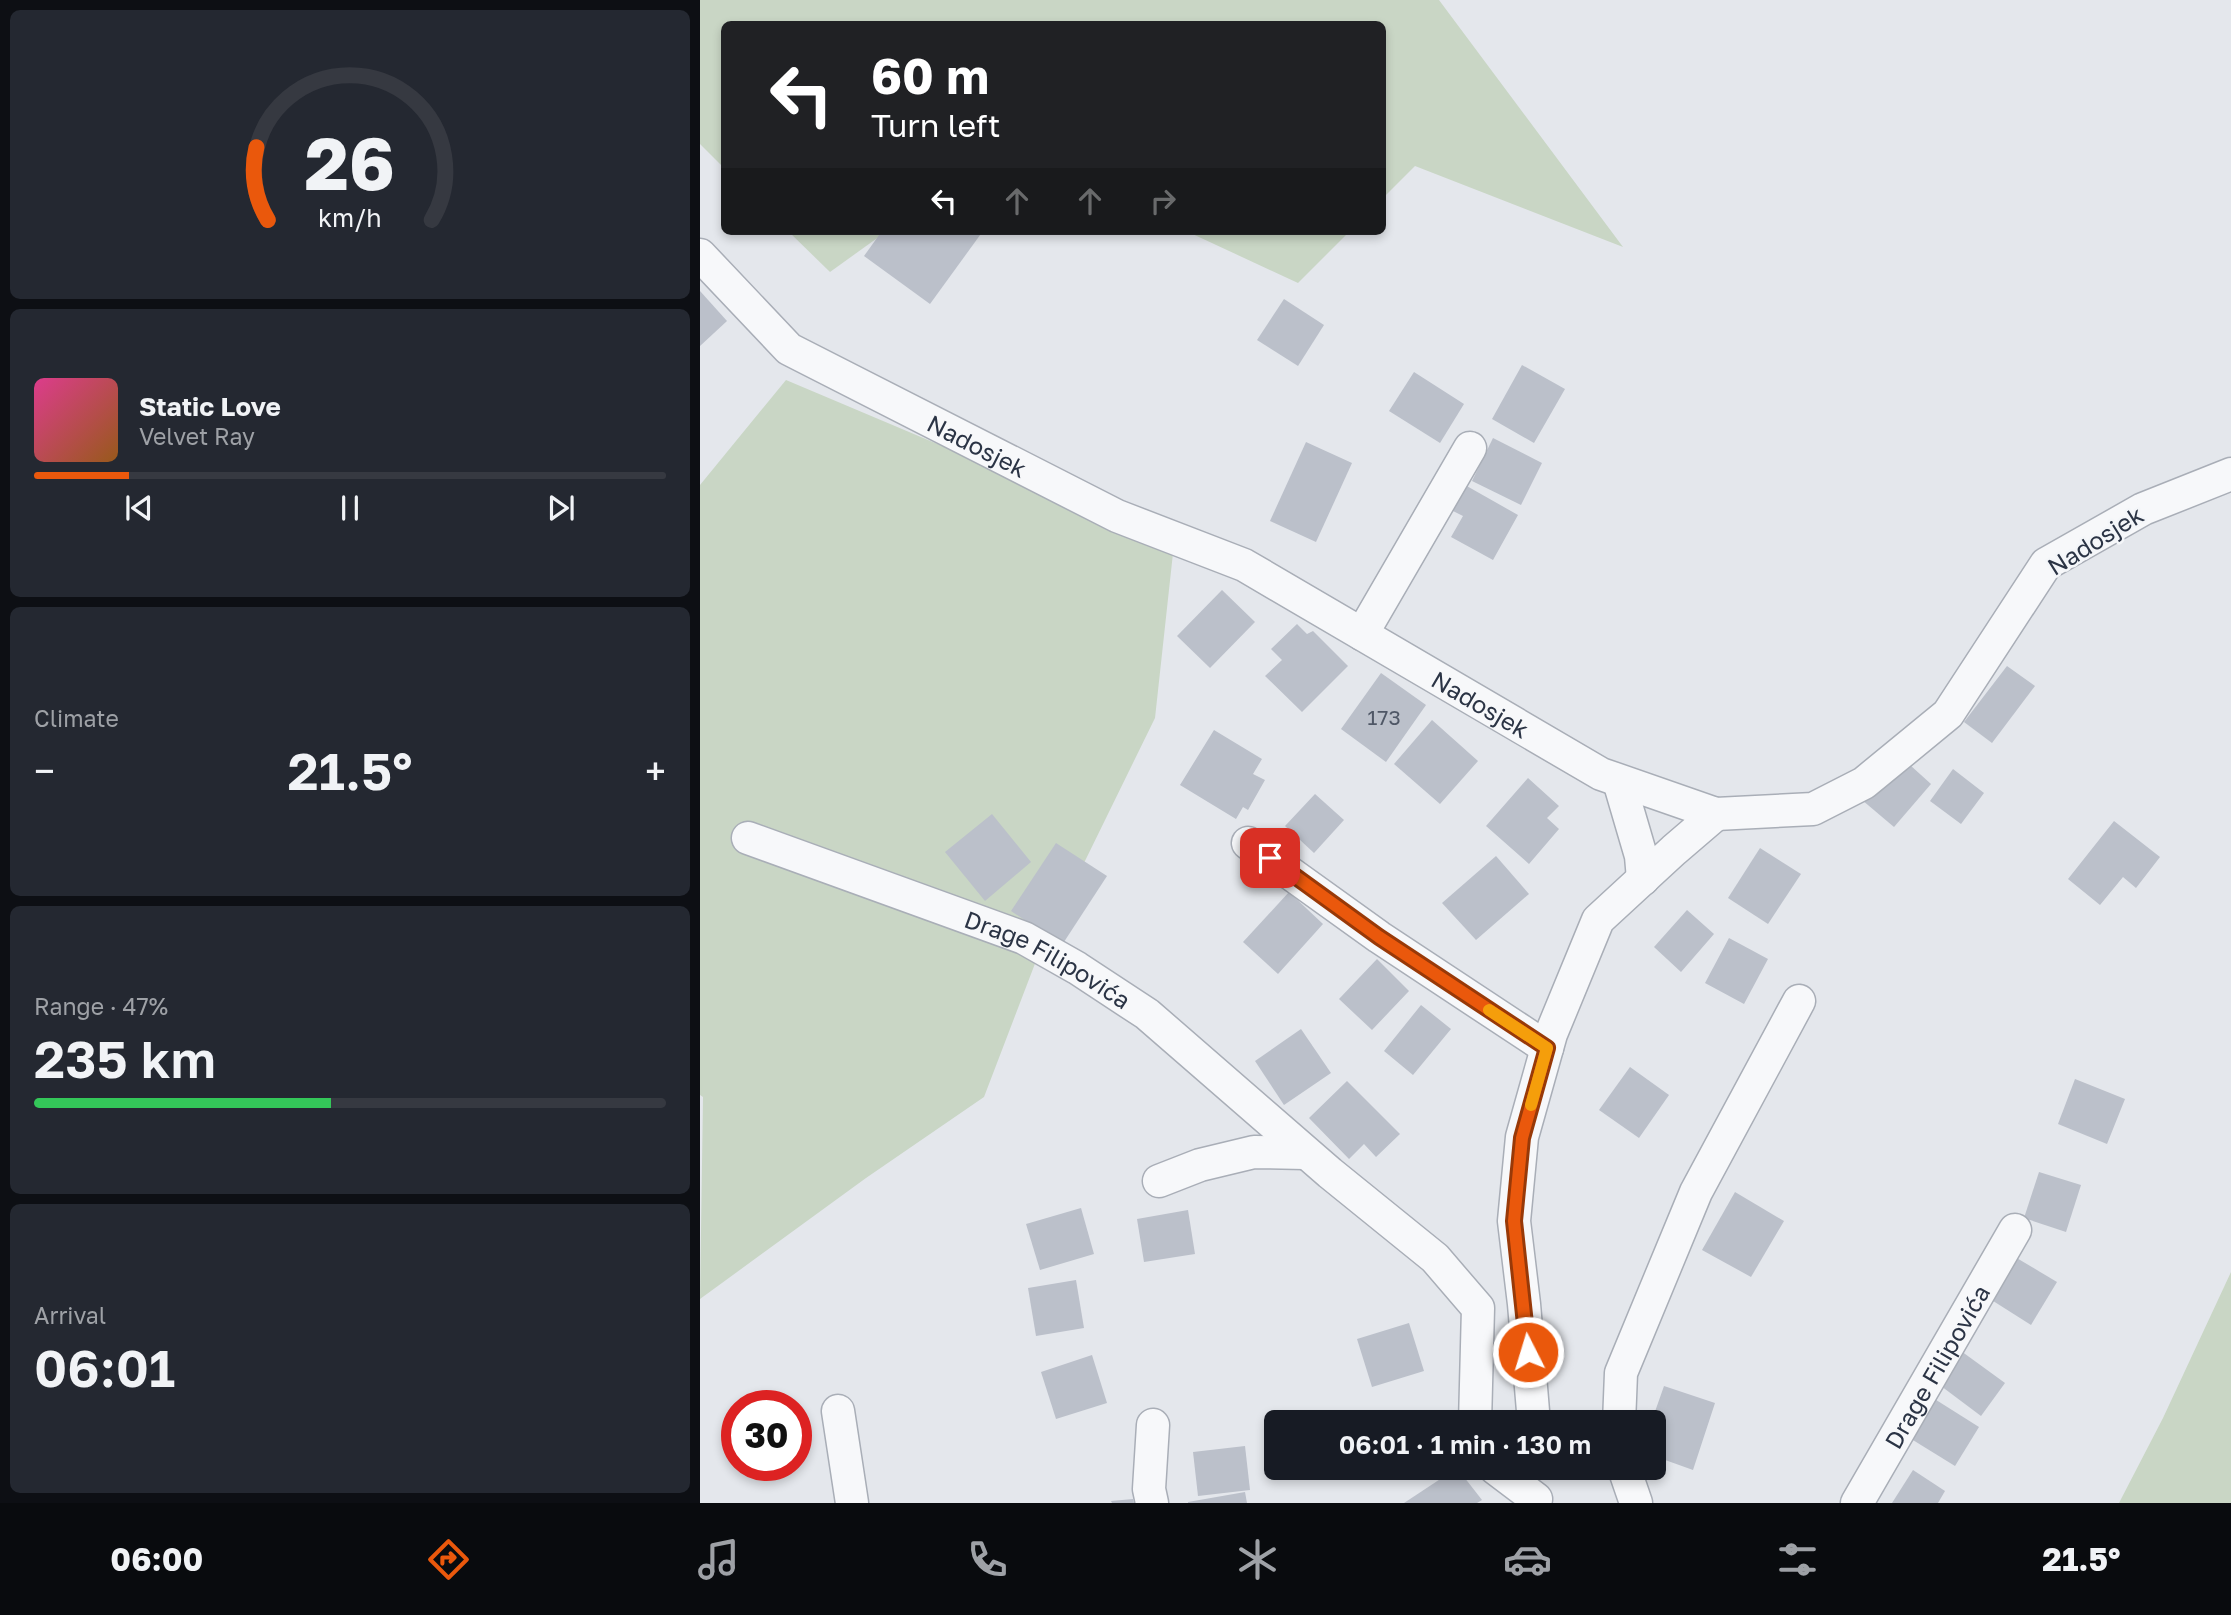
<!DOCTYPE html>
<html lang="en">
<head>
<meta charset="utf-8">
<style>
  body { margin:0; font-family:"Golos Text",sans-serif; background:#242831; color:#f1f3f6; height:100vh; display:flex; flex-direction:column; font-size:26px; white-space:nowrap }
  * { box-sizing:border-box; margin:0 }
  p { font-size:23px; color:#9ea1a6 }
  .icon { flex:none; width:38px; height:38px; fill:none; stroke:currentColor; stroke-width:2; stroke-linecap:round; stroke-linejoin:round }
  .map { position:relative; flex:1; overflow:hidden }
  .panel { display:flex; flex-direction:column; gap:10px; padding:10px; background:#0d0f14; width:700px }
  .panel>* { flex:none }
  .banner { position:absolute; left:21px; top:21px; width:665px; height:214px; border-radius:10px; box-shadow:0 4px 10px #0003; background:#202124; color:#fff; overflow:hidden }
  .speed { position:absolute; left:21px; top:1390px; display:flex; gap:14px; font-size:35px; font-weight:700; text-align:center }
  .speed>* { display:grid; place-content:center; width:91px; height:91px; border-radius:50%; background:#171b24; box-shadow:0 4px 10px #0003; line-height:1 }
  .speed .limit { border:10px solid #d22; background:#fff; color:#111 }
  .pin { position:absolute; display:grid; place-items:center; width:60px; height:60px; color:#fff; margin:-30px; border-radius:14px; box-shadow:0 4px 10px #0006 }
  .me { position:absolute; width:77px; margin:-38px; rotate:355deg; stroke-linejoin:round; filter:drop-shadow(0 0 5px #0008) }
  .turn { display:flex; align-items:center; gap:24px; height:147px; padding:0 35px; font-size:32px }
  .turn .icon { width:91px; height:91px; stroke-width:2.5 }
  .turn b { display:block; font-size:49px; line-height:60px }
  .lanes { display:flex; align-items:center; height:66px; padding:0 35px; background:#0003; justify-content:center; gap:35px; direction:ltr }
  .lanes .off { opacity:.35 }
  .big { font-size:52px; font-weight:600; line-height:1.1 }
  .panel .widget { flex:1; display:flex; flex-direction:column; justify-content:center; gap:10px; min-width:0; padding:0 24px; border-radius:10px; background:#242831 }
  .panel .dial { align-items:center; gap:0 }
  .dial svg { height:182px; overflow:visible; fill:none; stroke:#363941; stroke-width:7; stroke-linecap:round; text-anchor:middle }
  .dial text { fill:#f1f3f6; stroke:none }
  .song { display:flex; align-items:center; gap:21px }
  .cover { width:84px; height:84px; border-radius:10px; background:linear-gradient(135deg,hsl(330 70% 55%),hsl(30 70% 35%)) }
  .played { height:7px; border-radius:4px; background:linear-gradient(90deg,#ea580c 15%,#363941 15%) }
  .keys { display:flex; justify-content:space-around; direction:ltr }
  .heat { display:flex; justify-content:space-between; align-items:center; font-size:38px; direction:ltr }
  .charge { height:10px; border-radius:5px; background:linear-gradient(90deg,#34c759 47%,#363941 0) }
  .trip { position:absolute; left:564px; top:1410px; width:402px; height:70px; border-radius:10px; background:#171b24; box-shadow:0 4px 10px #0003; font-weight:600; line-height:70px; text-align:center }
  .dock { display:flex; height:112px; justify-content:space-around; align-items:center; background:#090b0e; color:#9ea1a6 }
  .dock .icon { width:49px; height:49px }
  .dock .selected { color:#ea580c }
  .dock b { font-size:32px; color:#f1f3f6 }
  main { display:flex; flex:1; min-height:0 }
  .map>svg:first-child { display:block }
  .green { fill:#c9d6c5 }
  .building { fill:#bbc0ca }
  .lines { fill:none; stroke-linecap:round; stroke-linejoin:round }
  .street-casing { stroke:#a9aeb7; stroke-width:35 }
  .street { stroke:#f7f8fa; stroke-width:32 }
  .route-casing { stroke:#983908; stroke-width:18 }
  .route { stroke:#ea580c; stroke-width:12 }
  .slow { stroke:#f59e0b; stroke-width:12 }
  .labels { text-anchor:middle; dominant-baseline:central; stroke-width:5; stroke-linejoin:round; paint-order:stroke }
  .number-label { font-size:21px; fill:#4f5766 }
  .street-label { font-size:24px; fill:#2b3445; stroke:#f4f6f9 }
</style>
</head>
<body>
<main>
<section class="panel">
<div class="widget dial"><svg viewBox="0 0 100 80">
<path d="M14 69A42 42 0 1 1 86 69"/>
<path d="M14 69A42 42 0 0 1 9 37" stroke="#ea580c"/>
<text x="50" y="56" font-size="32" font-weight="700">26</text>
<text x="50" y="72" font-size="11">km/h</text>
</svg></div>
<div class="widget">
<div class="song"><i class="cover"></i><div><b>Static Love</b><p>Velvet Ray</p></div></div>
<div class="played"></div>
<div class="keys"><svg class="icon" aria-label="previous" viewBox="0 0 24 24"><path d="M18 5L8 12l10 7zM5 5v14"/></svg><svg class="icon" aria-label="pause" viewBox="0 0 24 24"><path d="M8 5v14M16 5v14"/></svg><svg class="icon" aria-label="next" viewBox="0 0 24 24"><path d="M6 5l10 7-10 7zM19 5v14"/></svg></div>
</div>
<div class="widget"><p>Climate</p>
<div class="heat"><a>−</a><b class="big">21.5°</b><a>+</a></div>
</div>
<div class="widget"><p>Range · 47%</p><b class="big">235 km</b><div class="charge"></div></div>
<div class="widget"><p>Arrival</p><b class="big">06:01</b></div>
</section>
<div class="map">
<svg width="1531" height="1503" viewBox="0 0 1531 1503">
  <rect width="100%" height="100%" fill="#e4e7ec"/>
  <g class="green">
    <path d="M0 0H739L923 247 715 166 683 198 682 24H24V168L0 144Z"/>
    <path d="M88 231H187L130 272Z"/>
    <path d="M486 231H650L598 283Z"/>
    <path d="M86 380 474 544 455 718 336 961 284 1097 166 1178 0 1299 3 1097 0 1095V485Z"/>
    <path d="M1531 1272V1503H1419L1463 1418Z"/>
  </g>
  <g class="building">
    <path d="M182 231H283L230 304 164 256Z"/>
    <path d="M0 291 27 321 0 346Z"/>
    <path d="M584 299 624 325 598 366 557 340Z"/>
    <path d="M822 365 865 389 834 443 792 419Z"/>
    <path d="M714 372 764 404 740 443 689 411Z"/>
    <path d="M793 438 842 463 821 505 772 481Z"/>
    <path d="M606 442 652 463 616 542 570 521Z"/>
    <path d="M765 485 818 515 793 560 751 537 763 516 751 510Z"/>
    <path d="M522 590 555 622 510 668 477 636Z"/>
    <path d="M597 624 607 634 613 631 648 666 602 712 565 676 582 660 571 649Z"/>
    <path d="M1307 666 1335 686 1292 743 1264 722Z"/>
    <path d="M681 673 726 705 686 762 641 729Z"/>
    <path d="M732 720 778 761 740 804 694 764Z"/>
    <path d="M514 730 562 759 553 774 565 780 548 810 543 807 536 819 480 785Z"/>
    <path d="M1200 756 1231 784 1194 827 1162 800Z"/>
    <path d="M1253 769 1284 793 1261 824 1230 801Z"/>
    <path d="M828 778 859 806 847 818 859 829 829 864 786 826Z"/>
    <path d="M615 794 644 820 614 853 585 826Z"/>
    <path d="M292 814 331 862 285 901 245 852Z"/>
    <path d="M1414 821 1460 857 1436 888 1423 877 1400 905 1368 879Z"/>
    <path d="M356 843 407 876 362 945 311 911Z"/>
    <path d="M1060 848 1101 874 1068 924 1028 898Z"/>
    <path d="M796 856 829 894 776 940 742 903Z"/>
    <path d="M589 892 623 924 578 974 543 942Z"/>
    <path d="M987 910 1014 934 981 972 954 947Z"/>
    <path d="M1029 938 1068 959 1044 1004 1005 983Z"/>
    <path d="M677 959 709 991 672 1030 639 999Z"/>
    <path d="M721 1005 751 1029 713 1075 684 1051Z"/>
    <path d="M601 1029 631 1073 584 1105 555 1061Z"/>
    <path d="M930 1067 969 1095 939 1138 899 1110Z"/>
    <path d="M1375 1079 1425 1099 1407 1144 1358 1124Z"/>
    <path d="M647 1081 700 1134 676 1157 664 1144 649 1159 609 1118Z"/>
    <path d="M1339 1172 1381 1185 1366 1232 1324 1218Z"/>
    <path d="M1035 1192 1084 1221 1051 1277 1002 1250Z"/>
    <path d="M381 1208 394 1254 340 1270 326 1224Z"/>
    <path d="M488 1210 495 1254 444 1262 437 1219Z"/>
    <path d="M1315 1257 1357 1282 1331 1325 1290 1299Z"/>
    <path d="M376 1280 384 1328 336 1336 328 1288Z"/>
    <path d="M709 1323 724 1371 672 1387 657 1339Z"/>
    <path d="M1261 1351 1305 1383 1281 1416 1237 1383Z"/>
    <path d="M392 1355 407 1403 356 1419 341 1372Z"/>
    <path d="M964 1386 1015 1403 993 1470 954 1456V1423H951Z"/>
    <path d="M1233 1398 1279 1427 1255 1466 1208 1437Z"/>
    <path d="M545 1446 550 1490 498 1496 493 1452Z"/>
    <path d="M757 1468 782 1500 777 1503H704Z"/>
    <path d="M1213 1470 1245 1491 1238 1503H1192Z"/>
    <path d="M545 1492 547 1503H488V1502Z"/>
    <path d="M433 1499 434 1503H412L411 1501Z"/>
  </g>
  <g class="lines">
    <g class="street-casing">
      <g id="street">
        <path id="s1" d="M0 255 89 349 417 516 544 565 901 774 1016 814 1113 809 1164 783 1248 714 1346 564 1443 509 1531 474"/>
        <path d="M662 634 770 448"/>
        <path d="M919 781 941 856 943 879"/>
        <path id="s2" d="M48 838 324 938 377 968 447 1014 630 1173 735 1258 778 1308 775 1423"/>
        <path d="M548 843 679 937 847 1048"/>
        <path d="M459 1181 500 1165 554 1152 605 1153"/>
        <path d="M138 1411 152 1503"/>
        <path d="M834 1423 824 1304 814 1221 822 1137 851 1034 898 920 974 850 1016 814"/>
        <path d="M919 1423 921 1373 996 1192 1099 1001"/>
        <path d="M795 1468 836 1499"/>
        <path d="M924 1468 936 1503"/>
        <path d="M452 1503 449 1489 453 1425"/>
        <path id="s3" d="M1157 1503 1315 1230"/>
      </g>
    </g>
    <use href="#street" class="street"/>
  </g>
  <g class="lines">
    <g class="route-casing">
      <path id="route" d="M570 858 679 937 847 1048 822 1138 814 1221 828 1352"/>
    </g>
    <use href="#route" class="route"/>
    <path class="slow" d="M789 1010 847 1048 831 1105"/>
  </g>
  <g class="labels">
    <g class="number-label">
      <text x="684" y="717">173</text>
    </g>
    <g class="street-label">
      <text stroke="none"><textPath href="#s1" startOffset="341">Nadosjek</textPath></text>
      <text transform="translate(1395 540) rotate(-32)">Nadosjek</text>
      <text stroke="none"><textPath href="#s1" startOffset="908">Nadosjek</textPath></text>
      <text stroke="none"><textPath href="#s2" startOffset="324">Drage Filipovića</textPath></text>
      <text stroke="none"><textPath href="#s3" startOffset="158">Drage Filipovića</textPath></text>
    </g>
  </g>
</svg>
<div class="speed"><div class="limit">30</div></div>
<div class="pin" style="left:570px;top:858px;background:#d93025"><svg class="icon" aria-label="arrive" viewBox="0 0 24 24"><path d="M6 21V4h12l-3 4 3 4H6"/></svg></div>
<svg class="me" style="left:828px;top:1352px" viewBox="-20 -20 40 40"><circle r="17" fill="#ea580c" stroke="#fff" stroke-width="3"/><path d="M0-11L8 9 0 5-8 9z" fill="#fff"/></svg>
<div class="trip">06:01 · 1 min · 130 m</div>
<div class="banner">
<div class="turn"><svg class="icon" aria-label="left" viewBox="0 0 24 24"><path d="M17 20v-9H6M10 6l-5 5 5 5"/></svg><div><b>60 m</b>Turn left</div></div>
<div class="lanes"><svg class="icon" aria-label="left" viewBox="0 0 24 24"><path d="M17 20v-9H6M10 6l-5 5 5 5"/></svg><svg class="icon off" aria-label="ahead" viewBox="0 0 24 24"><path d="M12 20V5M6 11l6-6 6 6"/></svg><svg class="icon off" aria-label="ahead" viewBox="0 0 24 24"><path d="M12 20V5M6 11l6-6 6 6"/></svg><svg class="icon off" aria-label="right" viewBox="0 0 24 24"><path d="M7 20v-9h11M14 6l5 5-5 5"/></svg></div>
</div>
</div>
</main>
<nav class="dock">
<b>06:00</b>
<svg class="icon selected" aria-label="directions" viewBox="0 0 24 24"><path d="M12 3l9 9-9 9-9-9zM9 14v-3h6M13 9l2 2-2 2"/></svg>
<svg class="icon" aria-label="music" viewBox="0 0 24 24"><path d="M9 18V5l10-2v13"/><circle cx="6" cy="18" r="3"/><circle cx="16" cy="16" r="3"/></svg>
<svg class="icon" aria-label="phone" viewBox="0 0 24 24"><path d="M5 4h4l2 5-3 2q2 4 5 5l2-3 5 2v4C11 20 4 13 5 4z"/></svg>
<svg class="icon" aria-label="climate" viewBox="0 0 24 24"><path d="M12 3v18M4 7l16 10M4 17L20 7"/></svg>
<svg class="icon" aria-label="car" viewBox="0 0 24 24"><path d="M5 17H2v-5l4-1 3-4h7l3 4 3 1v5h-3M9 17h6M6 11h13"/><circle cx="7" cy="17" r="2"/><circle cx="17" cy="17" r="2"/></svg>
<svg class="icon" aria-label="filters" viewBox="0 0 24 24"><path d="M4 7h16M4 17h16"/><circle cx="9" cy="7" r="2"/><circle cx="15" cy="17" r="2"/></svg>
<b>21.5°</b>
</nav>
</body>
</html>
